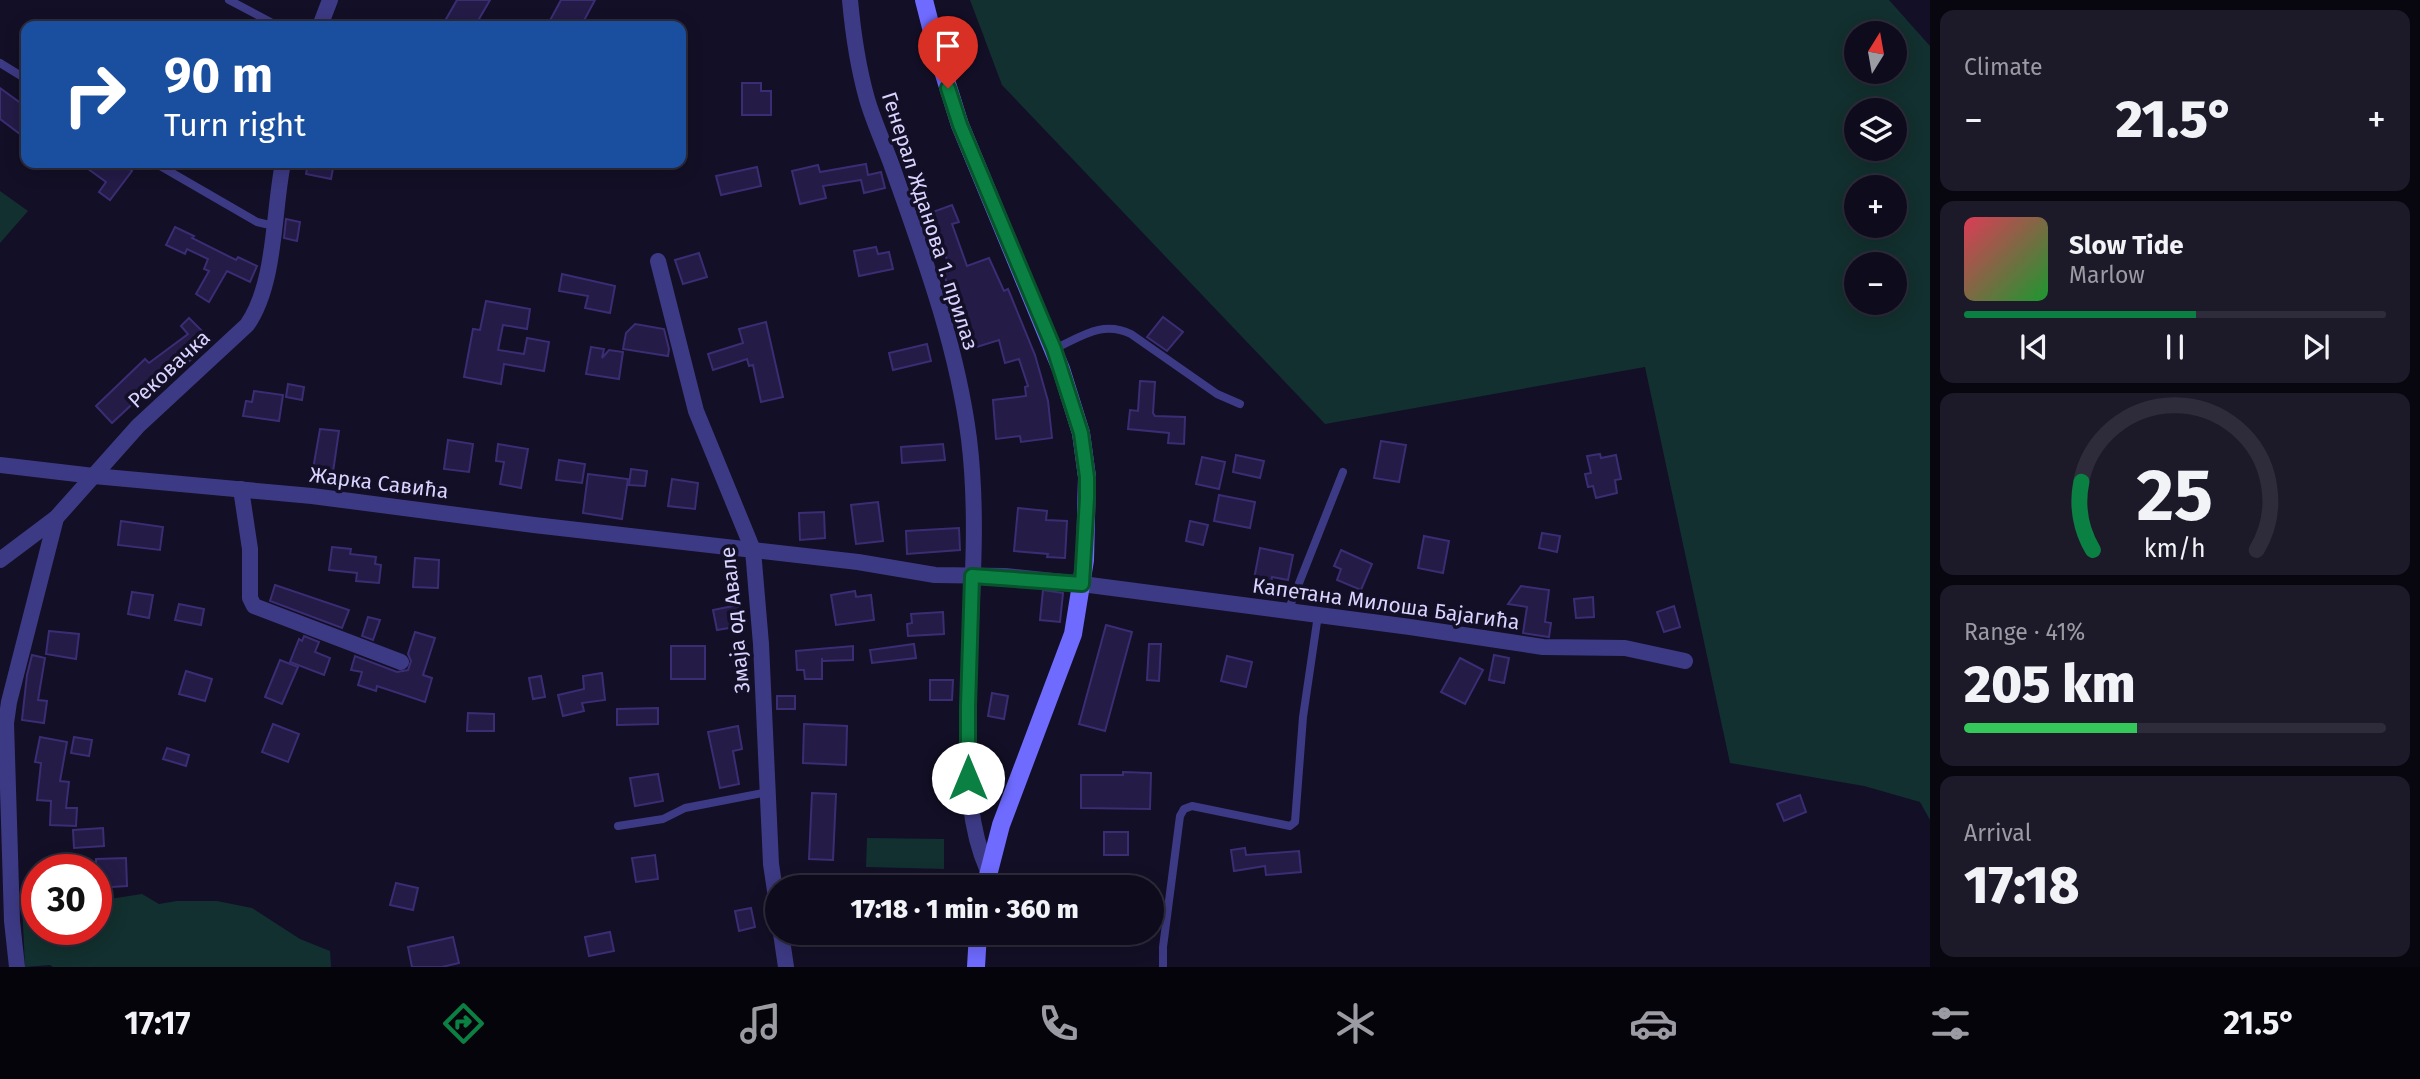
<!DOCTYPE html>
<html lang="en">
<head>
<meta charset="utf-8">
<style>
  body { margin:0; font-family:"Fira Sans",sans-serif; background:#1c1929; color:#f1f3f6; height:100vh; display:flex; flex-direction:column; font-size:26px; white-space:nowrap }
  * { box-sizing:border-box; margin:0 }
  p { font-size:23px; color:#9b9ba3 }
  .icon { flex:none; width:38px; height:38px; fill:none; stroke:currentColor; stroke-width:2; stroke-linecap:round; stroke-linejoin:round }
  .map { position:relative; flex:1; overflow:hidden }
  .drawer { display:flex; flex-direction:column; gap:10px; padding:10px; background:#08060f; width:490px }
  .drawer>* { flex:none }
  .top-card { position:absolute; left:21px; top:21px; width:665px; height:147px; border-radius:14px; box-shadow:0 4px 18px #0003,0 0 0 2px #2e2b3b; background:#1a4fa0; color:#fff; overflow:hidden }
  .needle { width:46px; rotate:11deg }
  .tools { position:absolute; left:1844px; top:21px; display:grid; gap:14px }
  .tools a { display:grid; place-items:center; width:63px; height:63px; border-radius:50%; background:#0e0b1c; box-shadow:0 4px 18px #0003,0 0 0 2px #2e2b3b; font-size:35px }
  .speed { position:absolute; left:21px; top:854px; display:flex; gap:14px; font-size:35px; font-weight:700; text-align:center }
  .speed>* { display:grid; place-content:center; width:91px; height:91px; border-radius:50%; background:#0e0b1c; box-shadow:0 4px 18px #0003,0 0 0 2px #2e2b3b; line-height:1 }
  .speed .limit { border:10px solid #d22; background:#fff; color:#111 }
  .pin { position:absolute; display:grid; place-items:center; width:60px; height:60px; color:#fff; margin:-72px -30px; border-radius:50% 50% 50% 0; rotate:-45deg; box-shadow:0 0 7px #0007 }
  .pin .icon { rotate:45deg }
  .me { position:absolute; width:77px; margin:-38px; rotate:0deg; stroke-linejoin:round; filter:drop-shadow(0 0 5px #0008) }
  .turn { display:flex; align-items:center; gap:24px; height:147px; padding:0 28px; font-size:32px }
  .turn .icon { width:91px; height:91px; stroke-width:2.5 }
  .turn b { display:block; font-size:49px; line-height:60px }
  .big { font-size:52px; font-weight:800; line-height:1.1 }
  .drawer .card { flex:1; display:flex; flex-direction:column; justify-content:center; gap:10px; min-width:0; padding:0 24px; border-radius:14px; background:#1c1929 }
  .drawer .dial { align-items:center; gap:0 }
  .dial svg { height:182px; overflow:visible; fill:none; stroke:#2e2b3b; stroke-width:7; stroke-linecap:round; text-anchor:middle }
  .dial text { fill:#f1f3f6; stroke:none }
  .song { display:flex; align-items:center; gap:21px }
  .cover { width:84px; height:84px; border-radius:10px; background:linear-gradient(135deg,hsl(350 70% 55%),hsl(130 70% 35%)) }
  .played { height:7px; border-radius:4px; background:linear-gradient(90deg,#0b8043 55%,#2e2b3b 55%) }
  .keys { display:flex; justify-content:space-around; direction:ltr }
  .heat { display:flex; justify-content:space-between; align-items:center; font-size:38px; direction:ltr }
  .charge { height:10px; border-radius:5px; background:linear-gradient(90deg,#34c759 41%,#2e2b3b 0) }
  .trip { position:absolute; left:765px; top:875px; width:399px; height:70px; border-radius:35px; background:#0e0b1c; box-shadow:0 4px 18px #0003,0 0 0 2px #2e2b3b; font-weight:800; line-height:70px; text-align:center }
  .tab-bar { display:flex; height:112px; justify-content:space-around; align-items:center; background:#06040b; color:#9b9ba3 }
  .tab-bar .icon { width:49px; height:49px }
  .tab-bar .current { color:#0b8043 }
  .tab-bar b { font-size:32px; color:#f1f3f6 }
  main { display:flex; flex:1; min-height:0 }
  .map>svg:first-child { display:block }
  .green { fill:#12302f; fill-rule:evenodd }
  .building { fill:#241b47; stroke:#3b2d73; stroke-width:2 }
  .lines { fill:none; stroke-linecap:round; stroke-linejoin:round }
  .lane { stroke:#3d3a85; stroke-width:8 }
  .street { stroke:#3d3a85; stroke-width:16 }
  .secondary { stroke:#6f6bff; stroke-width:18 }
  .route-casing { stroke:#07532c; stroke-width:18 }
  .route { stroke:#0b8043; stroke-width:12 }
  .labels { text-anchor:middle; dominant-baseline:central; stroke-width:7; stroke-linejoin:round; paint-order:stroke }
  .street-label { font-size:21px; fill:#d9d4ff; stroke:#130f26 }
</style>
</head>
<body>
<main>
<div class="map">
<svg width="1930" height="967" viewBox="0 0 1930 967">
  <rect width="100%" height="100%" fill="#130f26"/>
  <g class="green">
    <path d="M970 0H1889L1930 46V820L1920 802 1864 786 1730 763 1645 367 1325 424 1002 85ZM1857 33H1895V72H1857ZM1857 110H1895V149H1857ZM1857 187H1895V226H1857ZM1857 264H1895V303H1857Z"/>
    <path d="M0 191 28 211 0 243Z"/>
    <path d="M867 838 944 839V869L866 867Z"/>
    <path d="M142 894 159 904 177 901H217L252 908 300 939 330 951 331 967H53L50 965 25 967 22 903 37 905V929H96V901Z"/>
  </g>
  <g class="building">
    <path d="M457 0H490L475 26H442Z"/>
    <path d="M561 0H595L581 26H547Z"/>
    <path d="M742 83H761V91H771V115H742Z"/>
    <path d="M0 88 26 107V126L20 134 0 119Z"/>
    <path d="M80 163H122L132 171 110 200 99 192 106 182Z"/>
    <path d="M308 163H334L331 179 306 174Z"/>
    <path d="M866 164 868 175 881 172 885 188 864 193 861 180 823 186 826 198 800 204 792 171 818 165 820 172Z"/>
    <path d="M757 167 761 186 721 195 716 176Z"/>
    <path d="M952 205 959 222 952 224 967 266 989 258 1004 291 1008 289 1035 355 1048 401 1052 438 1021 442 1020 436 996 439 993 400 1026 396 1025 387 1028 386 1019 359 1005 363 999 340 967 350 944 274 946 273V270L950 268 930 213Z"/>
    <path d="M286 219 300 222 297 241 284 238Z"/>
    <path d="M175 227 194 236 192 238 236 260 238 257 257 266 250 282 227 271 209 302 196 294 209 271 204 269 208 259 187 249 185 254 166 245Z"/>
    <path d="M876 247 878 254 889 252 893 269 859 276 854 251Z"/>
    <path d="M699 253 707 277 683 284 675 260Z"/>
    <path d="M562 274 615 286 610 313 585 308 588 296 559 291Z"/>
    <path d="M486 301 530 309 527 329 503 325 498 350 524 354 527 338 549 342 544 371 504 364 501 384 464 377 473 329 480 330Z"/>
    <path d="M1163 317 1183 332 1167 351 1147 337Z"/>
    <path d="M189 318 208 337 196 349 200 353 176 371 173 366 112 423 96 406 145 359 149 363 188 334 181 326Z"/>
    <path d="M766 322 783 397 761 402 753 365 749 366 747 359 713 370 708 354 743 343 739 329Z"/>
    <path d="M635 324 664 329 669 349 668 356 623 349 626 333Z"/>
    <path d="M927 344 931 361 893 370 889 353Z"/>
    <path d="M591 347 604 349 602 358 609 350 623 352 619 379 586 374Z"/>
    <path d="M1140 381 1155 382 1153 413 1155 416 1185 417 1184 444 1168 443 1169 433 1128 429 1130 410 1138 411Z"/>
    <path d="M288 384 304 387 302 400 286 397Z"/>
    <path d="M254 391 283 395 279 421 243 416 246 401 252 402Z"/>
    <path d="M320 429 339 431 333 472 313 469Z"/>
    <path d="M448 440 473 444 469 472 444 469Z"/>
    <path d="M1381 441 1406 445 1399 482 1374 478Z"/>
    <path d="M498 444 528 449 521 488 500 484 504 462 496 461Z"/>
    <path d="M943 444 945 460 902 463 901 447Z"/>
    <path d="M1600 454 1601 458 1616 455 1621 479 1615 480 1617 493 1596 498 1593 486 1588 487 1585 474 1591 473 1587 456Z"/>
    <path d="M1236 455 1264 461 1260 478 1233 472Z"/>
    <path d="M1202 457 1225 462 1219 489 1196 484Z"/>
    <path d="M559 460 585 464 582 483 556 480Z"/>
    <path d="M631 469 647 471 645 486 629 485Z"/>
    <path d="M588 474 628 479 622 519 583 513Z"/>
    <path d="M672 479 698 483 695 509 668 506Z"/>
    <path d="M1219 495 1255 502 1250 528 1214 521Z"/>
    <path d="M878 502 883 541 856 544 851 505Z"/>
    <path d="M1018 508 1047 511 1046 520 1067 521 1065 558 1047 557 1048 554 1014 551Z"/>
    <path d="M824 512 825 538 800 540 799 513Z"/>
    <path d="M121 521 163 527 160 550 118 545Z"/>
    <path d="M1190 521 1208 525 1203 545 1186 541Z"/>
    <path d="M959 528 960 550 907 554 906 531Z"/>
    <path d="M1542 533 1560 536 1557 552 1539 548Z"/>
    <path d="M1424 536 1449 541 1443 573 1418 568Z"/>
    <path d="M332 547 351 549 350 554 376 557 375 564 381 565 379 583 356 581 357 573 329 570Z"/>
    <path d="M1260 548 1293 555 1288 580 1272 577 1271 583 1254 579Z"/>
    <path d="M1341 550 1372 564 1361 590 1337 580 1341 569 1334 566Z"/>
    <path d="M415 558 439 560 438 588 413 587Z"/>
    <path d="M275 585 349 610 342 628 270 601Z"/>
    <path d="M1521 586 1549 590 1545 622 1551 623 1549 637 1523 633 1527 607 1508 604Z"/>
    <path d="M1043 590 1063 593 1060 622 1040 620Z"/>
    <path d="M855 591 856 597 871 595 874 620 836 625 831 595Z"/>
    <path d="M132 592 153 595 149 618 128 614Z"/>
    <path d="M1593 597 1594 617 1576 618 1574 599Z"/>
    <path d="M179 604 204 609 201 625 175 620Z"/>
    <path d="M738 605 741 626 717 630 713 610Z"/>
    <path d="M1674 606 1680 627 1664 632 1657 612Z"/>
    <path d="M943 612 944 634 908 636 907 624 912 623 911 614Z"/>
    <path d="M368 617 380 620 373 640 362 636Z"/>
    <path d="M1106 625 1132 632 1105 731 1079 724Z"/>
    <path d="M49 631 79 634 76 659 46 654Z"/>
    <path d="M415 632 435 638 423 675 432 678 425 702 377 686 376 691 358 685 362 672 351 670 355 656 397 672 408 670 411 661 408 654Z"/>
    <path d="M304 636 319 642 315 652 330 658 324 675 290 662 299 639 302 641Z"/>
    <path d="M914 644 916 658 872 663 870 650Z"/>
    <path d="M1149 644H1161L1159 681 1147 680Z"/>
    <rect x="671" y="646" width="34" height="33"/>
    <path d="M853 646V660L822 661V658V679H805L804 670H797L796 651Z"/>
    <path d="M32 655 45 658 38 700 47 701 44 723 22 720 27 675Z"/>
    <path d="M1494 655 1509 658 1504 683 1489 680Z"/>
    <path d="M1227 656 1252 662 1246 687 1221 681Z"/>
    <path d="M1460 658 1483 670 1465 704 1441 692Z"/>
    <path d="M280 660 298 667 282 704 265 697Z"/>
    <path d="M186 671 212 679 205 701 179 694Z"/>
    <path d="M602 673 605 700 582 703 584 711 563 716 558 695 584 689 583 676Z"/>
    <path d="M541 676 545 697 533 699 529 678Z"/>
    <path d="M930 680H953L952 700H930Z"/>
    <path d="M992 693 1008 696 1004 719 988 716Z"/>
    <rect x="777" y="696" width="18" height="13"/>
    <path d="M658 708V724L617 725V709Z"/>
    <path d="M468 713 494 714V731H467Z"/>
    <path d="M273 724 299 734 288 762 262 752Z"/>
    <path d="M804 724 847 726 846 765 803 763Z"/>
    <path d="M738 726 742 749 733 751 739 784 720 788 708 732Z"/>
    <path d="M40 737 67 742 60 781 69 782 66 808H77L76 826 50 825 51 801 37 800 41 763 35 762Z"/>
    <path d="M74 737 92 740 89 756 71 753Z"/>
    <path d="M167 748 189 755 186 766 163 759Z"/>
    <path d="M982 759H995L998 794H982Z"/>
    <path d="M1123 772 1151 773 1150 809 1081 808V775H1123Z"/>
    <path d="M658 774 663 801 635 806 630 778Z"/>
    <path d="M812 793 836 794 833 860 809 859Z"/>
    <path d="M1800 795 1806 812 1784 821 1777 804Z"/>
    <path d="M103 828 104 846 74 848 73 830Z"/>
    <rect x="1104" y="832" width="24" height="23"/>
    <path d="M1245 848 1246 855 1299 851 1301 872 1266 875 1265 866 1234 871 1231 850Z"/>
    <path d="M655 855 658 879 636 882 632 858Z"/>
    <path d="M126 858 127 886 96 888V859Z"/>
    <path d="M396 883 418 888 413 910 390 905Z"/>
    <path d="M751 908 755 927 739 931 735 911Z"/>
    <path d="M610 932 614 951 589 956 585 937Z"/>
    <path d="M453 937 459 963 442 967H412L408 947Z"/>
  </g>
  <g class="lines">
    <g class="lane">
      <path d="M229 0 278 26"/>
      <path d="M0 63 26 79"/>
      <path d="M155 163 257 222 274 226"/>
      <path d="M1054 349C1081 337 1102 320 1131 334L1217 394 1240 404"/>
      <path d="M1288 611 1343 472"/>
      <path d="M618 826 663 819 685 808 768 792"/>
      <path d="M1163 967V947L1180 816 1184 809 1192 806 1290 826 1295 822 1303 717 1318 615"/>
    </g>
    <g class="street">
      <path d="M850 0C853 33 858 67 867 99 874 123 885 146 893 169 924 257 957 346 969 439 981 536 967 634 968 731 968 779 968 826 988 871"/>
      <path d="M320 26 330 0"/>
      <path d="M658 261 696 411 753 550 761 644 771 864 777 904"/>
      <path d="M0 465 94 476 312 496 534 525 858 562 935 575 1005 576 1082 584 1410 627 1543 647 1625 648 1685 661"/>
      <path d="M241 489 250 549V598L254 606 401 662"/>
      <path d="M0 560 56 518 138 426 247 325C276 284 273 212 283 163"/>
      <path d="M781 933 786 967"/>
      <path d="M17 967 12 921 6 723 9 702 56 518"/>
    </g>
    <g class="secondary">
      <path d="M924 0 938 55 960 125 1061 369 1081 433 1087 477 1085 560 1073 634 1001 825 985 887"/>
      <path d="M976 967 978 933"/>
    </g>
  </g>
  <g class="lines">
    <g class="route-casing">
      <path id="route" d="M948 88 960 125 1054 349 1081 433 1087 477V498L1082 584 972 576 968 707V778"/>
    </g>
    <use href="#route" class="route"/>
  </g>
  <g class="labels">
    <g class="street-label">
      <text transform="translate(930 221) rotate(72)">Генерал Жданова 1. прилаз</text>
      <text transform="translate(169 369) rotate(-43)">Рековачка</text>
      <text transform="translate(379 483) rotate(7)">Жарка Савића</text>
      <text transform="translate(1386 604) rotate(8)">Капетана Милоша Бајагића</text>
      <text transform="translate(735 620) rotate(-96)">Змаја од Авале</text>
    </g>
  </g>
</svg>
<div class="tools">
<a><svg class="needle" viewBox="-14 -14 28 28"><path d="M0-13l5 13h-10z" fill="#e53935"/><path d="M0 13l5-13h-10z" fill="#9b9ba3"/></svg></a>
<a><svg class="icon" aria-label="layers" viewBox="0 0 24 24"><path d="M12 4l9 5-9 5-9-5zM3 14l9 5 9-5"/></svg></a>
<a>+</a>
<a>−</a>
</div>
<div class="speed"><div class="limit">30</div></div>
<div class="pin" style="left:948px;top:88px;background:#d93025"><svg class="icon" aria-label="arrive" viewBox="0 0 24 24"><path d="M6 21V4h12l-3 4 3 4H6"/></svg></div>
<svg class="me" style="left:968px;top:778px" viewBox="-20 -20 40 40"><circle r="19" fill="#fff"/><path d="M0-13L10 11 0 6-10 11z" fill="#0b8043"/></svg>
<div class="trip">17:18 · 1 min · 360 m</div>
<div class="top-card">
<div class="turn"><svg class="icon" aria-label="right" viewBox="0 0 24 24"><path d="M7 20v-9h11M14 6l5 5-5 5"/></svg><div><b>90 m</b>Turn right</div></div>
</div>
</div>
<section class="drawer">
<div class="card"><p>Climate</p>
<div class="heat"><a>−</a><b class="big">21.5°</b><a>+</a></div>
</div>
<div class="card">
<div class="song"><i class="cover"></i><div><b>Slow Tide</b><p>Marlow</p></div></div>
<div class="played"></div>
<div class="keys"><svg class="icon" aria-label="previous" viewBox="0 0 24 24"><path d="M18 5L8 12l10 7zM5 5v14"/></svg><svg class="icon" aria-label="pause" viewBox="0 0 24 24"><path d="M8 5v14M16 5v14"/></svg><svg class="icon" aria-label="next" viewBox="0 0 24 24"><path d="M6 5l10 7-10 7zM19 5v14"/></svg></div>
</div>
<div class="card dial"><svg viewBox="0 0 100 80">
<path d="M14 69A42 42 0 1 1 86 69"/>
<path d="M14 69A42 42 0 0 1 9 39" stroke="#0b8043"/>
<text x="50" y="56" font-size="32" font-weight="700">25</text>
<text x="50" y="72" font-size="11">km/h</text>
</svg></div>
<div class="card"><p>Range · 41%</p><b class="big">205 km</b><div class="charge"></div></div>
<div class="card"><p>Arrival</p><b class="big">17:18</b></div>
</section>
</main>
<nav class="tab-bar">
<b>17:17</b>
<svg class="icon current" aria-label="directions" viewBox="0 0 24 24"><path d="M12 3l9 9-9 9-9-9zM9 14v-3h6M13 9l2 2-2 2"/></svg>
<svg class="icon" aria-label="music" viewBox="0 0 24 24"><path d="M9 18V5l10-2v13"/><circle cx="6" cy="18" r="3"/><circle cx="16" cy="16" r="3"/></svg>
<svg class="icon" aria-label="phone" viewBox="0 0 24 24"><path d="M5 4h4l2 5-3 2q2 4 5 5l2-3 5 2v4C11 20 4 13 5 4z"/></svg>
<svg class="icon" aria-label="climate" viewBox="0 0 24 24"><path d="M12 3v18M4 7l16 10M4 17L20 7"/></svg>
<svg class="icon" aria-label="car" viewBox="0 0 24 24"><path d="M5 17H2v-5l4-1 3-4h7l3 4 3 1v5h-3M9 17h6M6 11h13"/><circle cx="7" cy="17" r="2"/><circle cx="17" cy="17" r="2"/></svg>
<svg class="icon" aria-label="filters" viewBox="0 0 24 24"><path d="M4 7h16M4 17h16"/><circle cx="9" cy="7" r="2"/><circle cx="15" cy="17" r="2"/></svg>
<b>21.5°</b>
</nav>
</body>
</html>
